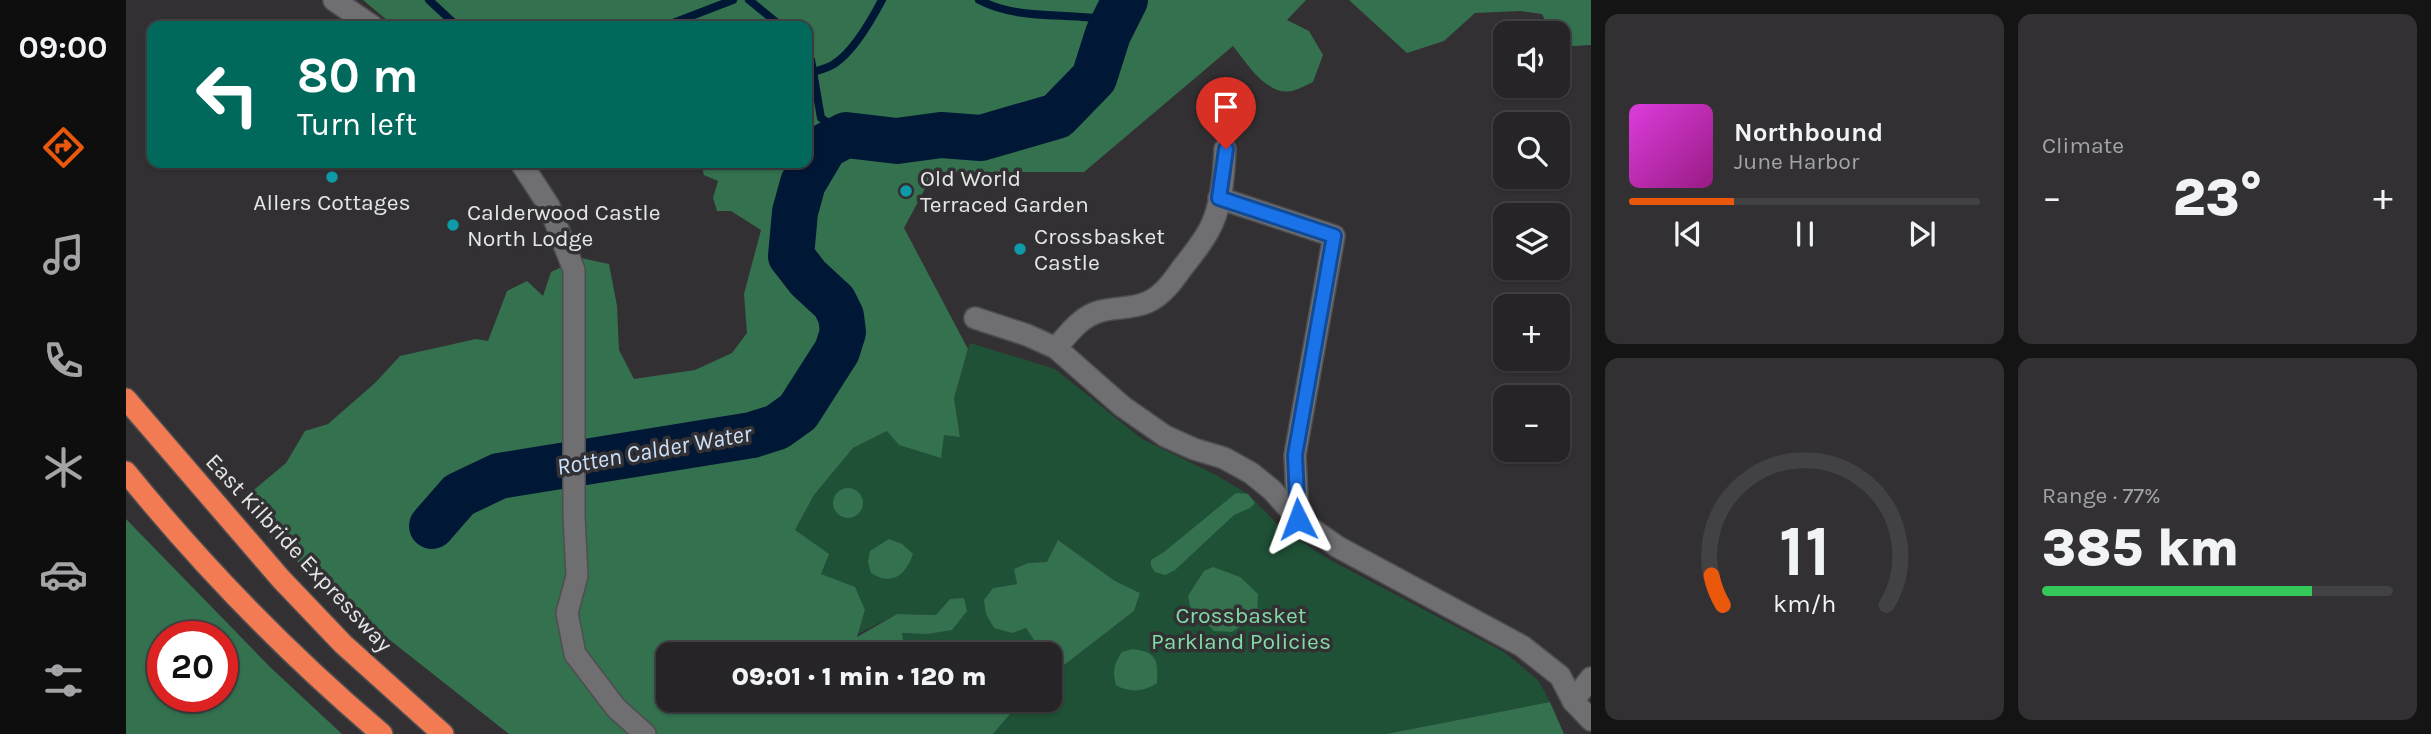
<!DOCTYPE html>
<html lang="en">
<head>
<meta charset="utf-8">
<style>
  body { margin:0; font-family:Karla,sans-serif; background:#323032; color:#f1f3f6; height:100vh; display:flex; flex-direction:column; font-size:26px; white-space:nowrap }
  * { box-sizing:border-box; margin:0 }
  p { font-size:23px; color:#a4a4a7 }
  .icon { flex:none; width:38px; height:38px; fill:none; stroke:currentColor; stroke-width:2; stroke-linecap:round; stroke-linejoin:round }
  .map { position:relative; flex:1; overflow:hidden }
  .drawer { display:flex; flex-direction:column; gap:14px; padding:14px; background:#151415; width:840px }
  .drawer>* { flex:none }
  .guide { position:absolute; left:21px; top:21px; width:665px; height:147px; border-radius:14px; box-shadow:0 2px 5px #0004,0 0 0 2px #424143; background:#00695c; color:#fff; overflow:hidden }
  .controls { position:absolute; left:1367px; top:21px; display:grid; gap:14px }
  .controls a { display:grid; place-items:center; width:77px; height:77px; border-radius:14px; background:#262426; box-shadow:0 2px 5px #0004,0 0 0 2px #424143; font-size:35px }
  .speed { position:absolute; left:21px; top:621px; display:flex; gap:14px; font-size:35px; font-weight:700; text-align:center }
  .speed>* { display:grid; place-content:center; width:91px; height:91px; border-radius:50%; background:#262426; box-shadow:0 2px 5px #0004,0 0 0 2px #424143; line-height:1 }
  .speed .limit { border:10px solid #d22; background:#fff; color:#111 }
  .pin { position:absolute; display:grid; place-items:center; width:60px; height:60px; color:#fff; margin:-72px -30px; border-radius:50% 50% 50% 0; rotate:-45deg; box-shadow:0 0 7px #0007 }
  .pin .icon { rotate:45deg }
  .me { position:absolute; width:77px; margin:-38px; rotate:357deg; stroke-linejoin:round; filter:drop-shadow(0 0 5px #0008) }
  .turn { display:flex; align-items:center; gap:24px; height:147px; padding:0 35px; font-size:32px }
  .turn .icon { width:91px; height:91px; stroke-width:2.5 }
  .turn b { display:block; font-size:49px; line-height:60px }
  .big { font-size:52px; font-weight:800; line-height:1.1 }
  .drawer .card { flex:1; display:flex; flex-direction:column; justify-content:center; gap:10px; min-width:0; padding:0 24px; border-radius:14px; background:#323032 }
  .drawer .dial { align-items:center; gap:0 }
  .dial svg { height:182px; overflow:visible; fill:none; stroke:#424143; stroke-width:7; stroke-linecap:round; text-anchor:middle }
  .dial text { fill:#f1f3f6; stroke:none }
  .song { display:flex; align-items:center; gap:21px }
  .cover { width:84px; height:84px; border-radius:10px; background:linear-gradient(135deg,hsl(300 70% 55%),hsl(310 70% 35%)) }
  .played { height:7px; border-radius:4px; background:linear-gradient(90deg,#ea580c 30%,#424143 30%) }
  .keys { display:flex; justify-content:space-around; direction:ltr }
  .heat { display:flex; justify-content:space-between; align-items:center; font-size:38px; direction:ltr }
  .charge { height:10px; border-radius:5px; background:linear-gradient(90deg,#34c759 77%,#424143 0) }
  .drawer .tiles { flex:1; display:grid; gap:14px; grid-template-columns:repeat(2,1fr) }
  .trip { position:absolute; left:530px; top:642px; width:406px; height:70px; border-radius:14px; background:#262426; box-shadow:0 2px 5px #0004,0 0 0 2px #424143; font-weight:800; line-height:70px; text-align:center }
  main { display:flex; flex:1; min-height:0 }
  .tab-bar { display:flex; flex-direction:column; width:126px; justify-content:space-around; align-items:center; background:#0f0e0f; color:#a4a4a7 }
  .tab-bar .icon { width:49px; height:49px }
  .tab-bar .on { color:#ea580c }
  .tab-bar b { font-size:32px; color:#f1f3f6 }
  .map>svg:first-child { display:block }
  .green { fill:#1f5136 }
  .forest { fill:#34714f; fill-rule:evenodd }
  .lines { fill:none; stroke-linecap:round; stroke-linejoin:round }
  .stream { stroke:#001735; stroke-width:8 }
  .river { stroke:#001735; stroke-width:46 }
  .minor-casing { stroke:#4e4e50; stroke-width:24 }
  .highway-casing { stroke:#4e4e50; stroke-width:24 }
  .minor { stroke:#6f6e71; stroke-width:21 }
  .highway { stroke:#f37b53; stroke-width:21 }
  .route-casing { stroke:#114b97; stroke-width:18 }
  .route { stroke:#1a73e8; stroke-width:12 }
  .culture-dot { fill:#0f9aa8; stroke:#323033; stroke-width:2.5 }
  .labels { text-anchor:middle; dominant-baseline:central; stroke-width:7; stroke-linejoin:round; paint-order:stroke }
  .poi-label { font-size:23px; fill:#e6e6e7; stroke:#323033; text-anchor:start }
  .street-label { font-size:23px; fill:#e6e6e7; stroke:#323033 }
  .park-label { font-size:23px; fill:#82dba7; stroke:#323033 }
  .water-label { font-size:24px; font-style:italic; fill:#c9e1fd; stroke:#323033 }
</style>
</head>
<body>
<main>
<nav class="tab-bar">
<b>09:00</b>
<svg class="icon on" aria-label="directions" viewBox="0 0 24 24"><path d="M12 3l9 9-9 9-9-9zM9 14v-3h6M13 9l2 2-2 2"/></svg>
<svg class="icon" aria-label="music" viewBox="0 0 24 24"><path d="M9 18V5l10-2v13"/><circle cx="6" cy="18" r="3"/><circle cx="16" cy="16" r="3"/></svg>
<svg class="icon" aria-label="phone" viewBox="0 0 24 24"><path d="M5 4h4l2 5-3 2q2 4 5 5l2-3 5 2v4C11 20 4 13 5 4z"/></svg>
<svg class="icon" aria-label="climate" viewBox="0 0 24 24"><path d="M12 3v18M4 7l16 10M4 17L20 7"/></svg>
<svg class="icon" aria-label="car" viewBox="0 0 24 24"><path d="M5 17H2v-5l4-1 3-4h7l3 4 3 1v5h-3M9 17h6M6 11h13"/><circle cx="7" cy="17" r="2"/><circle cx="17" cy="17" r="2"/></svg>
<svg class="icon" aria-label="filters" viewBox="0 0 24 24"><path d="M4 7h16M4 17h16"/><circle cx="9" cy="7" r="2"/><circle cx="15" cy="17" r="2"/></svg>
</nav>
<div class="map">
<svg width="1465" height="734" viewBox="0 0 1465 734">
  <rect width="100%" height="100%" fill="#323033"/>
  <path class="green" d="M844 343 929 369 1016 439 1088 474 1122 494 1155 528 1204 560 1378 652 1412 680 1424 702 1260 734H867L896 700H924V676L1008 611 1014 593 989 581 932 540 922 562 902 563 891 584 867 588 909 640 893 654H779L776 633 801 634 824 599 810 615 771 614 732 634 739 610 695 574 669 530 688 495 727 448 761 431 834 436 828 398Z"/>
  <g class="forest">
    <path d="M237 0H1180L1161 20 1183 31 1197 55 1187 82C1180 85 1173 89 1166 91 1140 96 1121 63 1107 46L958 172H808L778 228 842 349 828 398 834 437 818 435 815 458 773 445 761 431 727 448 688 495 669 530 703 554 695 574 729 587 739 610 731 637 771 614 810 615 824 599 838 598 841 611 826 630 801 634 776 633 779 654H542V700H896L867 734H383L222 607 145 538 123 494 160 463 179 431 202 424 249 383 274 356 350 339 362 341 381 291 401 281 417 296 425 272 455 258 483 264 491 306 493 350 508 379 569 370 606 353 621 333 618 294 635 230 605 211H591L587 198 592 181 578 175 575 163H681V26H268Z"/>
    <path d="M1223 0H1465V45L1447 46 1432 39V33H1425L1416 14 1394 11 1349 13 1318 41 1281 53Z"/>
    <circle cx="722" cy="503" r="15"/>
    <path d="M1110 493 1122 494 1129 503 1124 508 1108 515 1049 570 1039 575 1029 572 1025 566V560L1038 552Z"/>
    <path d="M0 519 144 667 216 734H0ZM96 637V696H37V637Z"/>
    <path d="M763 539 776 544 787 554C779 576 766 586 745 573L742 562 744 551Z"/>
    <path d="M932 540 989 581 1014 593 1008 611 924 676V654H893L908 640 900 628 886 633 868 628 860 614 858 600 867 588 891 584 888 569 902 563 921 562Z"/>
    <path d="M1087 567 1114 577 1132 594 1131 615 1106 632 1088 631 1064 606 1062 596 1078 571Z"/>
    <path d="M1006 649C1031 652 1032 660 1031 683 1018 692 1003 693 990 685 986 671 988 664 996 652Z"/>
    <path d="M1424 702 1438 734H1260Z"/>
  </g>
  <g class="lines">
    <g class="stream">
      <path d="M303 0 331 26"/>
      <path d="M623 0 655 26"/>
      <path d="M853 0C896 22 943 11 988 21"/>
      <path d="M539 26 607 0"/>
      <path d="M681 54 685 60 695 118 720 135"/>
      <path d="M687 72C694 70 702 68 708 64 727 52 746 19 756 0"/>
    </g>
    <path class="river" d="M306 526 333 495 373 476 626 435 651 427 672 412 711 351 717 332 715 316 708 302 682 278 665 256 669 212 677 183 699 146 720 135 771 141 815 135 855 138 931 116 968 78 982 34 999 0"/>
    <g class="minor-casing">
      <g id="minor">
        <path d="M208 0 246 26"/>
        <path d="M395 163 423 206 448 270V516L451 576 441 613 449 654 490 708 519 734"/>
        <path d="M1093 198 1208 236 1169 455 1172 519"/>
        <path d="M849 318 901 335 930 348 996 406 1039 436 1068 449 1098 458 1125 473 1146 490 1172 519 1212 547 1396 646 1434 676 1447 701 1465 720"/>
        <path d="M930 348C943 333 955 316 975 311 991 307 1007 309 1022 302 1037 295 1047 281 1056 268 1067 254 1079 240 1086 224 1096 202 1098 173 1099 149"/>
        <path d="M1447 701 1465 678"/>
      </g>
    </g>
    <g class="highway-casing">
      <g id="highway">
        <path d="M0 399 155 579 217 644 317 734"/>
        <path d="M0 472C77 567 163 655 256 734"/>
      </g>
    </g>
    <use href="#minor" class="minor"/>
    <use href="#highway" class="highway"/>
  </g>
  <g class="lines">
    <g class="route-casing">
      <path id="route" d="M1100 149 1093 198 1208 236 1169 455 1172 519"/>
    </g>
    <use href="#route" class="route"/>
  </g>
  <g class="culture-dot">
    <circle cx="206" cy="177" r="7"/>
    <circle cx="780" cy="191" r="7"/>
    <circle cx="327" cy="225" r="7"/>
    <circle cx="894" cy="249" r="7"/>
  </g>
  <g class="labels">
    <g class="poi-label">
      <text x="794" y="178">Old World<tspan x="794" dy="26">Terraced Garden</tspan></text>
      <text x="206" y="202" text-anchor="middle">Allers Cottages</text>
      <text x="341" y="212">Calderwood Castle<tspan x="341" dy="26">North Lodge</tspan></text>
      <text x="908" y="236">Crossbasket<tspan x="908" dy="26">Castle</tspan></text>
    </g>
    <g class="street-label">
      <text transform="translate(173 553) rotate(47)">East Kilbride Expressway</text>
    </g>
    <g class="park-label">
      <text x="1115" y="615">Crossbasket<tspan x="1115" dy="26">Parkland Policies</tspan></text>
    </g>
    <g class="water-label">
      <text transform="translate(528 450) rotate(-10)">Rotten Calder Water</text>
    </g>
  </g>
</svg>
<div class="controls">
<a><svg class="icon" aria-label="sound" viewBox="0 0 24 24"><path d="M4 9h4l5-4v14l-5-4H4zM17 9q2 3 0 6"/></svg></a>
<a><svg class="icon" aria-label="search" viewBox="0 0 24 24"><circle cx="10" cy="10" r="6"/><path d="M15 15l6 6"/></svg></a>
<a><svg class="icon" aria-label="layers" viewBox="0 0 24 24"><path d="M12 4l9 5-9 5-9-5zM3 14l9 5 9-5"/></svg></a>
<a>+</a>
<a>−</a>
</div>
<div class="speed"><div class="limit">20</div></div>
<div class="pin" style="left:1100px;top:149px;background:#d93025"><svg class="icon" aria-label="arrive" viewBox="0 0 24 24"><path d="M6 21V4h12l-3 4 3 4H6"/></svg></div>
<svg class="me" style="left:1172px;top:519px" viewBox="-20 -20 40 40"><path d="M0-17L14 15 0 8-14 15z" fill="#1a73e8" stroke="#fff" stroke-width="4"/></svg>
<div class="trip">09:01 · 1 min · 120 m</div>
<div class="guide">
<div class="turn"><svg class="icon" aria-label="left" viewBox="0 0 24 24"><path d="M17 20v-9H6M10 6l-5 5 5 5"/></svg><div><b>80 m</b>Turn left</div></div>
</div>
</div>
<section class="drawer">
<div class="tiles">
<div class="card">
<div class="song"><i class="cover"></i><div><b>Northbound</b><p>June Harbor</p></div></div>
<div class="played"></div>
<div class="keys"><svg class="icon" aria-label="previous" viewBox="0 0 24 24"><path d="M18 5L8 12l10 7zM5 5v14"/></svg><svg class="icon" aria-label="pause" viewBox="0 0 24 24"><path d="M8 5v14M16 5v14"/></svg><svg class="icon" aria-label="next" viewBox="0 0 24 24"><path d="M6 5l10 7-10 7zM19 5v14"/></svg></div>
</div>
<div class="card"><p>Climate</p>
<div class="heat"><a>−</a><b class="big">23°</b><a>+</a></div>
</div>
<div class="card dial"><svg viewBox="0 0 100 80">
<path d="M14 69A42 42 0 1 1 86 69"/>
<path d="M14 69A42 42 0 0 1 9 56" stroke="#ea580c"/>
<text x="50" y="56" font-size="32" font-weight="700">11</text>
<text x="50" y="72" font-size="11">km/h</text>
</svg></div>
<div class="card"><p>Range · 77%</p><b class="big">385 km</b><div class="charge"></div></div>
</div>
</section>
</main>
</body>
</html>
